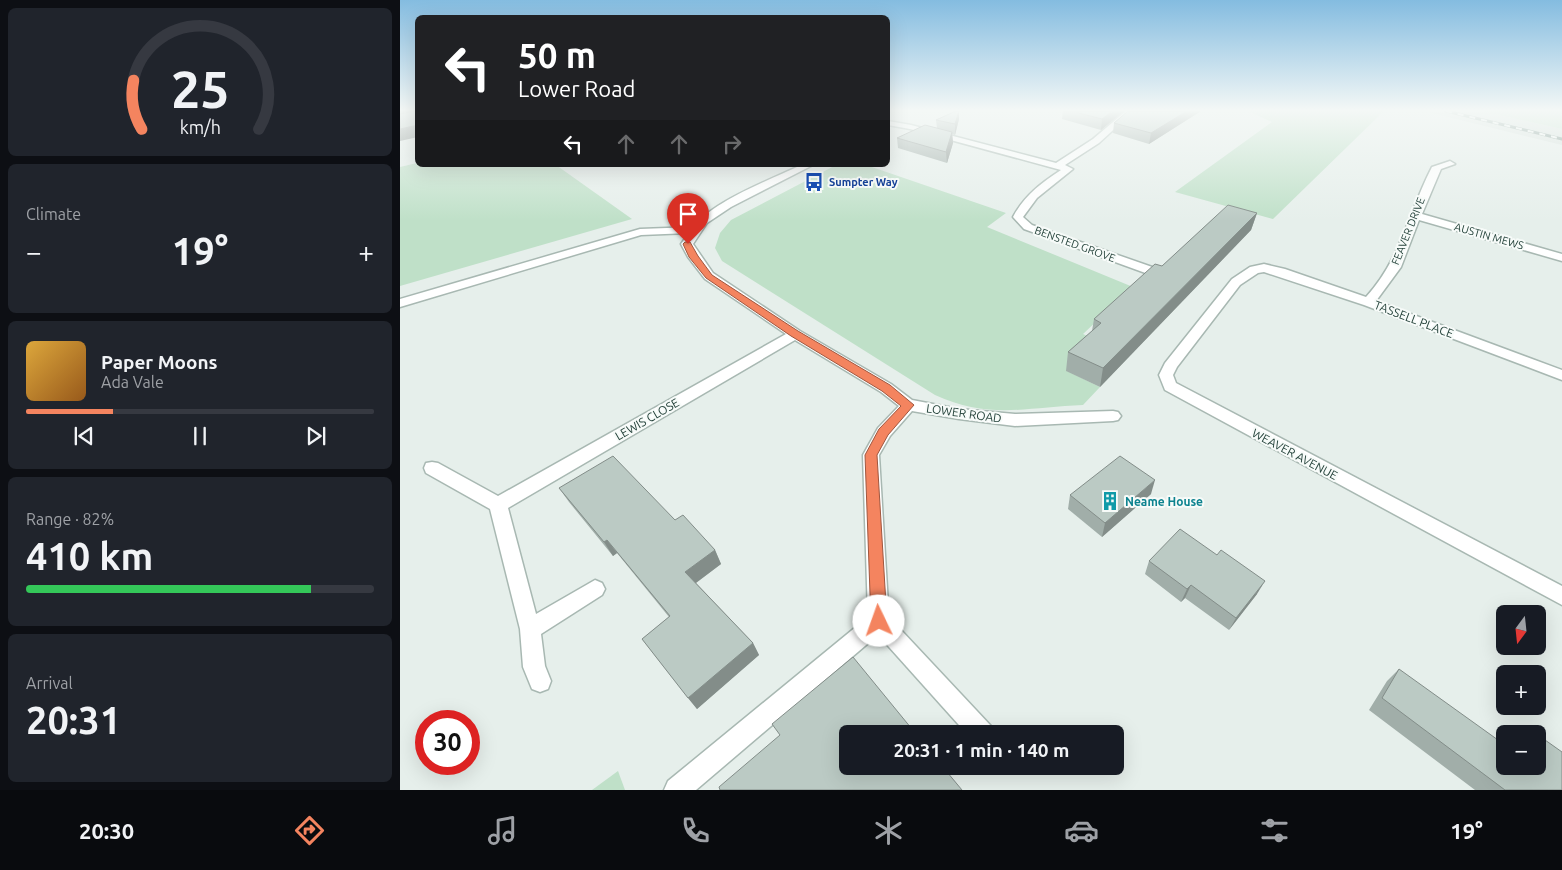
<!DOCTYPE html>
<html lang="en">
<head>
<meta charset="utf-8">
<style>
  body { margin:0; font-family:Ubuntu,sans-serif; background:#20242c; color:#f1f3f6; height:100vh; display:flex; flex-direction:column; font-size:19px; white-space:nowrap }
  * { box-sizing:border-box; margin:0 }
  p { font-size:16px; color:#9ea1a6 }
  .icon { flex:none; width:28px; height:28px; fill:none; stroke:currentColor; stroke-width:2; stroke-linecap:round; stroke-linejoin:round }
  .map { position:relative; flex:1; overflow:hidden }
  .side { display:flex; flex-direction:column; gap:8px; padding:8px; background:#0d0f14; width:400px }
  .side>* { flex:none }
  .banner { position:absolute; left:15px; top:15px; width:475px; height:152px; border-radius:8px; box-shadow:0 5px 20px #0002; background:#202124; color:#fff; overflow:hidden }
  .needle { width:32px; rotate:195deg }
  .fabs { position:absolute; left:1096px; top:605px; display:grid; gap:10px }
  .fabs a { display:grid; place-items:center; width:50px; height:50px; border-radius:8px; background:#171b24; box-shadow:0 5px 20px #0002; font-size:25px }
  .speed { position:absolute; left:15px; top:710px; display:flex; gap:10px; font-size:25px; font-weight:700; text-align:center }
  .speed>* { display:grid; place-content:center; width:65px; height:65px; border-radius:50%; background:#171b24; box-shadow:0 5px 20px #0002; line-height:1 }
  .speed .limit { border:8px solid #d22; background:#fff; color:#111 }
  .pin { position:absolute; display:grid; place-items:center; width:42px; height:42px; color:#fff; margin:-51px -21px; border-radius:50% 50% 50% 0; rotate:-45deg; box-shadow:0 0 5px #0007 }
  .pin .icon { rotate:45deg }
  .me { position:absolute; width:55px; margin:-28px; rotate:357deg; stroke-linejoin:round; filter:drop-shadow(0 0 4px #0008) }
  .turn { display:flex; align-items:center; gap:18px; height:105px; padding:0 20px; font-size:22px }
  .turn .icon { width:65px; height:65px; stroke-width:2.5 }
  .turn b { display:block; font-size:35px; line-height:42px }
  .lanes { display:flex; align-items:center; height:48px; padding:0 20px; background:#0003; justify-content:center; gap:25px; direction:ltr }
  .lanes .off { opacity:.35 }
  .big { font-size:38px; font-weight:700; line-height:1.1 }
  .side .widget { flex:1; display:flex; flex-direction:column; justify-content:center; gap:8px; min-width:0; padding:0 18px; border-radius:8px; background:#20242c }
  .side .dial { align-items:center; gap:0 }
  .dial svg { height:130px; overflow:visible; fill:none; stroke:#363941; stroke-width:7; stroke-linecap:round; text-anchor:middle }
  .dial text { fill:#f1f3f6; stroke:none }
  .song { display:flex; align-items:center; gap:15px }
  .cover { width:60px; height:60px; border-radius:8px; background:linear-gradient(135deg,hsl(40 70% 55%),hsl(30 70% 35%)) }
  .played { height:5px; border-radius:2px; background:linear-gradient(90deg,#f4845f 25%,#363941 25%) }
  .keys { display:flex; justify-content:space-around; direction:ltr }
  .heat { display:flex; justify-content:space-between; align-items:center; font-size:28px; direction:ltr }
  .charge { height:8px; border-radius:4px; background:linear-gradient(90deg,#34c759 82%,#363941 0) }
  .trip { position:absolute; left:439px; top:725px; width:285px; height:50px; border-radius:8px; background:#171b24; box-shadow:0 5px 20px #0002; font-weight:700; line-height:50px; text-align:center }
  .tabs { display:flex; height:80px; justify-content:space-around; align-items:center; background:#090b0e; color:#9ea1a6 }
  .tabs .icon { width:35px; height:35px }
  .tabs .active { color:#f4845f }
  .tabs b { font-size:22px; color:#f1f3f6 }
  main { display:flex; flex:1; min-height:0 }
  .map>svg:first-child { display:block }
  .built { fill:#d4dfda }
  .green { fill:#bfe0c8 }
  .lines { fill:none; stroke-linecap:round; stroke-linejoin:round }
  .service-casing { stroke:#a8b8b2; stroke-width:3 }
  .minor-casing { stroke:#a8b8b2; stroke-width:3 }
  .service { fill:#fff; fill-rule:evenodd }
  .minor { fill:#fff; fill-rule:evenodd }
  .rail-casing { stroke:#5f7d75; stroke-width:3 }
  .rail { stroke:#f7fbf9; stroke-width:2; stroke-dasharray:6; stroke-linecap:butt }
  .wall { fill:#a1aea9 }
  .shaded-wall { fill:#838d89 }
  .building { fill:#bbcac4; stroke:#838d89 }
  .route { fill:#f4845f; stroke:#9f563e }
  .labels { text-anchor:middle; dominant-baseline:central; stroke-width:4; stroke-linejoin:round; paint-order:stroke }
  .far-transit-label { font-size:11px; font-weight:bold; fill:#164399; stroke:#f7fbf9; text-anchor:start }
  .far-street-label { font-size:11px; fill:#24423a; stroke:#f7fbf9 }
  .street-label { font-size:12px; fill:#24423a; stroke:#f7fbf9 }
  .culture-label { font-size:12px; font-weight:bold; fill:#0d838f; stroke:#f7fbf9; text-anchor:start }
</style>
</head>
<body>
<main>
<section class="side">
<div class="widget dial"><svg viewBox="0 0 100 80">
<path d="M14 69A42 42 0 1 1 86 69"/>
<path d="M14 69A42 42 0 0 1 9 39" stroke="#f4845f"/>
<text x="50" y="56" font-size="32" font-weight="700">25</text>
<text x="50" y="72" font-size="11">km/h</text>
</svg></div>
<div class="widget"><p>Climate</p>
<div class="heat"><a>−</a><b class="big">19°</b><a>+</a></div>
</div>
<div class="widget">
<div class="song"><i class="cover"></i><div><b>Paper Moons</b><p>Ada Vale</p></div></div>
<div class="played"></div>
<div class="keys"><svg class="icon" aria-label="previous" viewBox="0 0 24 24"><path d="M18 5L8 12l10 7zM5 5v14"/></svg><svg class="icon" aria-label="pause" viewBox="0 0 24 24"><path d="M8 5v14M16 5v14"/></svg><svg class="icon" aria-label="next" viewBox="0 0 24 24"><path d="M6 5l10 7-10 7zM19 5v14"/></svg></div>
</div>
<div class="widget"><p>Range · 82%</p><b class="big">410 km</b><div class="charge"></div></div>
<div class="widget"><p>Arrival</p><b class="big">20:31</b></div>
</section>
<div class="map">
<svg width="1162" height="790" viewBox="0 0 1162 790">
  <rect width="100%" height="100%" fill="#e6efeb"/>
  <path class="built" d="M1024 111H1081L1162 129V145Z"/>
  <g class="green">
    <path d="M848 111H984L873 219 775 192 872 122Z"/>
    <path d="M1081 111H1162V129Z"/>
    <path d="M17 163 18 165H156L232 219 0 286V167Z"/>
    <path d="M436 165H466L606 213 587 227 733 287 683 334 698 341 667 371 700 387 683 405C627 407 589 420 535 395L322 261 315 248 320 233 331 220Z"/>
    <path d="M218 771 225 790H192Z"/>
  </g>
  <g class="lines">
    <g class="service-casing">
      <path id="service" d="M479 611 486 614 591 726 595 734H567L472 628 469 621 472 614Z"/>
    </g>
    <g class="minor-casing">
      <g id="minor">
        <path d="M726 111H734L699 143 665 165 673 169 637 198 623 217 632 225 755 268 757 271 751 275 624 229 613 217C624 196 641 183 661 170L510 129 488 125V121L511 125 656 163 693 139Z"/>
        <path d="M1050 161 1055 164 1041 169 1022 214 1162 254V261L1019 220 1001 267 976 301 1162 370V380L964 305 864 272 858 273 840 285 777 367 773 375 776 383 1162 586V605L765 390 759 375 765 363 832 279 850 267 864 264 885 269 966 297C1001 259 1009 211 1032 167Z"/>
        <path d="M401 165H413L331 207 307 223 293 244 313 273 400 331 491 384 512 400 559 409 615 414 713 411 718 412 721 416 718 420 713 421 615 426 559 419 512 411 490 436 479 455 489 621 486 628 296 790H264L268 781 468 617 463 455 478 428 499 406 481 392 395 340 108 508 136 614 195 580 202 583 205 589 202 595 141 634 145 666 151 681 148 689 140 692 132 689 123 667 120 629 90 509 26 473 24 468 26 463 32 462 38 463 98 496 386 334 305 279 288 257 281 244 289 233 241 235 0 307V299L240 229 294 227C311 202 372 179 401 165Z"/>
      </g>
    </g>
    <use href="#service" class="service"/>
    <use href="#minor" class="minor"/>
    <g class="rail-casing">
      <path id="rail" d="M1046 111 1162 139"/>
    </g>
    <use href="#rail" class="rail"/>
  </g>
  <g class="wall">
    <path d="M556 111H559V119L555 135 552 134 553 143 547 163 498 148 497 138 537 128 536 120Z"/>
    <path d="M663 111H724L701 130 662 119Z"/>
    <path d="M728 111H801L749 144 713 133 714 123Z"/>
    <path d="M857 213 851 230 700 387 666 371 668 352 692 331 694 319 762 266Z"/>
    <path d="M159 488 275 520 315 550 321 564 296 583 353 643 359 655 297 709 242 639 269 617 217 553 213 556 169 502Z"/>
    <path d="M751 494 702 537 668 509 670 495Z"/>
    <path d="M749 561 857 594 829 630 785 598 781 602 745 574Z"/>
    <path d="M999 669 1105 766 1162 790H1075L969 710 987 681Z"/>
  </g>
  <g class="shaded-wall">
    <path d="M0 111H15L0 119Z"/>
    <path d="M559 111V119L555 135V124Z"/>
    <path d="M713 111H724L701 130 702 119Z"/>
    <path d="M787 111H801L749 144 751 133Z"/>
    <path d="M18 125V137L0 141V129Z"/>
    <path d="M552 132 553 143 547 163 546 152Z"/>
    <path d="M857 213 851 230 700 387 703 368Z"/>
    <path d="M755 480 751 494 702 537 705 523Z"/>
    <path d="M207 540 217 553 213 556 204 542Z"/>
    <path d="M315 550 321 564 293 585 285 572Z"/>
    <path d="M865 581 857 594 829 630 836 618Z"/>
    <path d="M791 585 785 598 781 602 787 589Z"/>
    <path d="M353 643 359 655 297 709 288 698Z"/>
  </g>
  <g class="building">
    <path d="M14 111H18V125L0 129V114Z"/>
    <path d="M556 111H559L555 124 536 120Z"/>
    <path d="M671 111H713L702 119Z"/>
    <path d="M728 111H787L751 133 714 123Z"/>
    <path d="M525 125 552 132 546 152 497 138Z"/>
    <path d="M828 205 857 213 703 368 668 352 701 323 694 319 755 264 762 266Z"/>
    <path d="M213 456 275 520 283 515 315 550 285 572 353 643 288 698 242 639 270 616 207 540 204 542 159 488Z"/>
    <path d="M720 456 755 480 705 523 670 495Z"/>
    <path d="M780 529 817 555 821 550 865 581 836 618 791 585 787 589 749 561Z"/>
    <path d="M453 657 516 734H448V766H542L562 790H320L319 787 380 735 372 724Z"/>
    <path d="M999 669 1105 745V766H1138V735L1162 752V790H1105L982 698Z"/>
  </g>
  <linearGradient id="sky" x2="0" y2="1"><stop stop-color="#84bce0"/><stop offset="0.5" stop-color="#f4f8f6"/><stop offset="1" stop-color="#f4f8f6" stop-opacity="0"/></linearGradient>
  <rect width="1162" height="221" fill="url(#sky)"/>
  <path class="route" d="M285 242H290L298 256 312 275 398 331 490 385 514 405 488 435 477 455 487 621 484 626 479 628 473 626 471 621 465 455 479 429 501 406 482 391 391 336 306 278 289 257 283 244Z"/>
  <defs>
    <g id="bus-bare" transform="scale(1.5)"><path d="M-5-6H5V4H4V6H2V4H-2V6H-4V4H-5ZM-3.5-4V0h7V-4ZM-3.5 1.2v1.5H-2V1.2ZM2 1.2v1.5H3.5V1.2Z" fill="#1a4fb4" stroke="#f7fbf9" stroke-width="2.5" paint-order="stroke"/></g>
    <g id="building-bare" transform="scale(1.5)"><path d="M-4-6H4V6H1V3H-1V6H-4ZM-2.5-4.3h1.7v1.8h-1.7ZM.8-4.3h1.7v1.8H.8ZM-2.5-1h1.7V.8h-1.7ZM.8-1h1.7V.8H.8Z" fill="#0f9aa8" stroke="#f7fbf9" stroke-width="2.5" paint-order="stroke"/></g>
  </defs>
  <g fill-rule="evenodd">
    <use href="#bus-bare" x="414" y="182"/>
    <use href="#building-bare" x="710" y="501"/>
  </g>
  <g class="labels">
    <g class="far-transit-label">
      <text x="429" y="182">Sumpter Way</text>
    </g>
    <g class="far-street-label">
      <text transform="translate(1008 231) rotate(-68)">FEAVER DRIVE</text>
      <text transform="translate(1089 236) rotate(16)">AUSTIN MEWS</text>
      <text transform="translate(675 244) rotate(20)">BENSTED GROVE</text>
    </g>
    <g class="street-label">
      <text transform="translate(1014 319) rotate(21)">TASSELL PLACE</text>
      <text transform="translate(564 413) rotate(8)">LOWER ROAD</text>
      <text transform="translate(247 419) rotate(-30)">LEWIS CLOSE</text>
      <text transform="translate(895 454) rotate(28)">WEAVER AVENUE</text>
    </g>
    <g class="culture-label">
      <text x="725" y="501">Neame House</text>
    </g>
  </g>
</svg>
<div class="fabs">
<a><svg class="needle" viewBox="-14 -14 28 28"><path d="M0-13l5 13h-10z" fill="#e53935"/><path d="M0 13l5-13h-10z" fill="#9ea1a6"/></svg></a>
<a>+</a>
<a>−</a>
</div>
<div class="speed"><div class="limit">30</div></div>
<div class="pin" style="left:288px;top:244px;background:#d93025"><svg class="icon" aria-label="arrive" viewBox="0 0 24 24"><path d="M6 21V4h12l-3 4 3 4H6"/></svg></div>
<svg class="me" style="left:479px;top:621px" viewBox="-20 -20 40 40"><circle r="19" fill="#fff"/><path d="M0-13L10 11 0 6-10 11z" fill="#f4845f"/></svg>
<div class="trip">20:31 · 1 min · 140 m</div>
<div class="banner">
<div class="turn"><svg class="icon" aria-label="left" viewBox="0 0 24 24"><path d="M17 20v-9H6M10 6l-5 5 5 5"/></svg><div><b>50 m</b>Lower Road</div></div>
<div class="lanes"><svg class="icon" aria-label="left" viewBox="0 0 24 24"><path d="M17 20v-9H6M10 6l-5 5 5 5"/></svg><svg class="icon off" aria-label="ahead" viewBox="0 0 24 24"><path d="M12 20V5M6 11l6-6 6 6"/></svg><svg class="icon off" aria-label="ahead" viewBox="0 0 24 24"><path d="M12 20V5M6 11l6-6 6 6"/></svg><svg class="icon off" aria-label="right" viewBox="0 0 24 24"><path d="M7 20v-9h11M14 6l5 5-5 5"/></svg></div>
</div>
</div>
</main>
<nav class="tabs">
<b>20:30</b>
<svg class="icon active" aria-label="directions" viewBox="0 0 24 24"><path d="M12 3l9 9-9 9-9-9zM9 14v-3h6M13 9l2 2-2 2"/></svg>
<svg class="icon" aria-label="music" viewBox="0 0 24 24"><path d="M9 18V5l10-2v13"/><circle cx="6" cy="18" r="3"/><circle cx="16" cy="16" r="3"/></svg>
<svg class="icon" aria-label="phone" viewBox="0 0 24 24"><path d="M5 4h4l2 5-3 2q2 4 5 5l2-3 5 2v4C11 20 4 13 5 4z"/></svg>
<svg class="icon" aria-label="climate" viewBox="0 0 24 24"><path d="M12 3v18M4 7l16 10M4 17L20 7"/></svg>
<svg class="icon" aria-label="car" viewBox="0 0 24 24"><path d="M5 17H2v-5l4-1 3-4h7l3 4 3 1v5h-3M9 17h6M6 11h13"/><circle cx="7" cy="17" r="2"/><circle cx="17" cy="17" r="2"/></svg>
<svg class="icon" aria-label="filters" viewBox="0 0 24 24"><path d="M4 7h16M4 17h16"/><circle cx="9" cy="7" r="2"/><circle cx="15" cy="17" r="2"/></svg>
<b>19°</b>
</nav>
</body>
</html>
